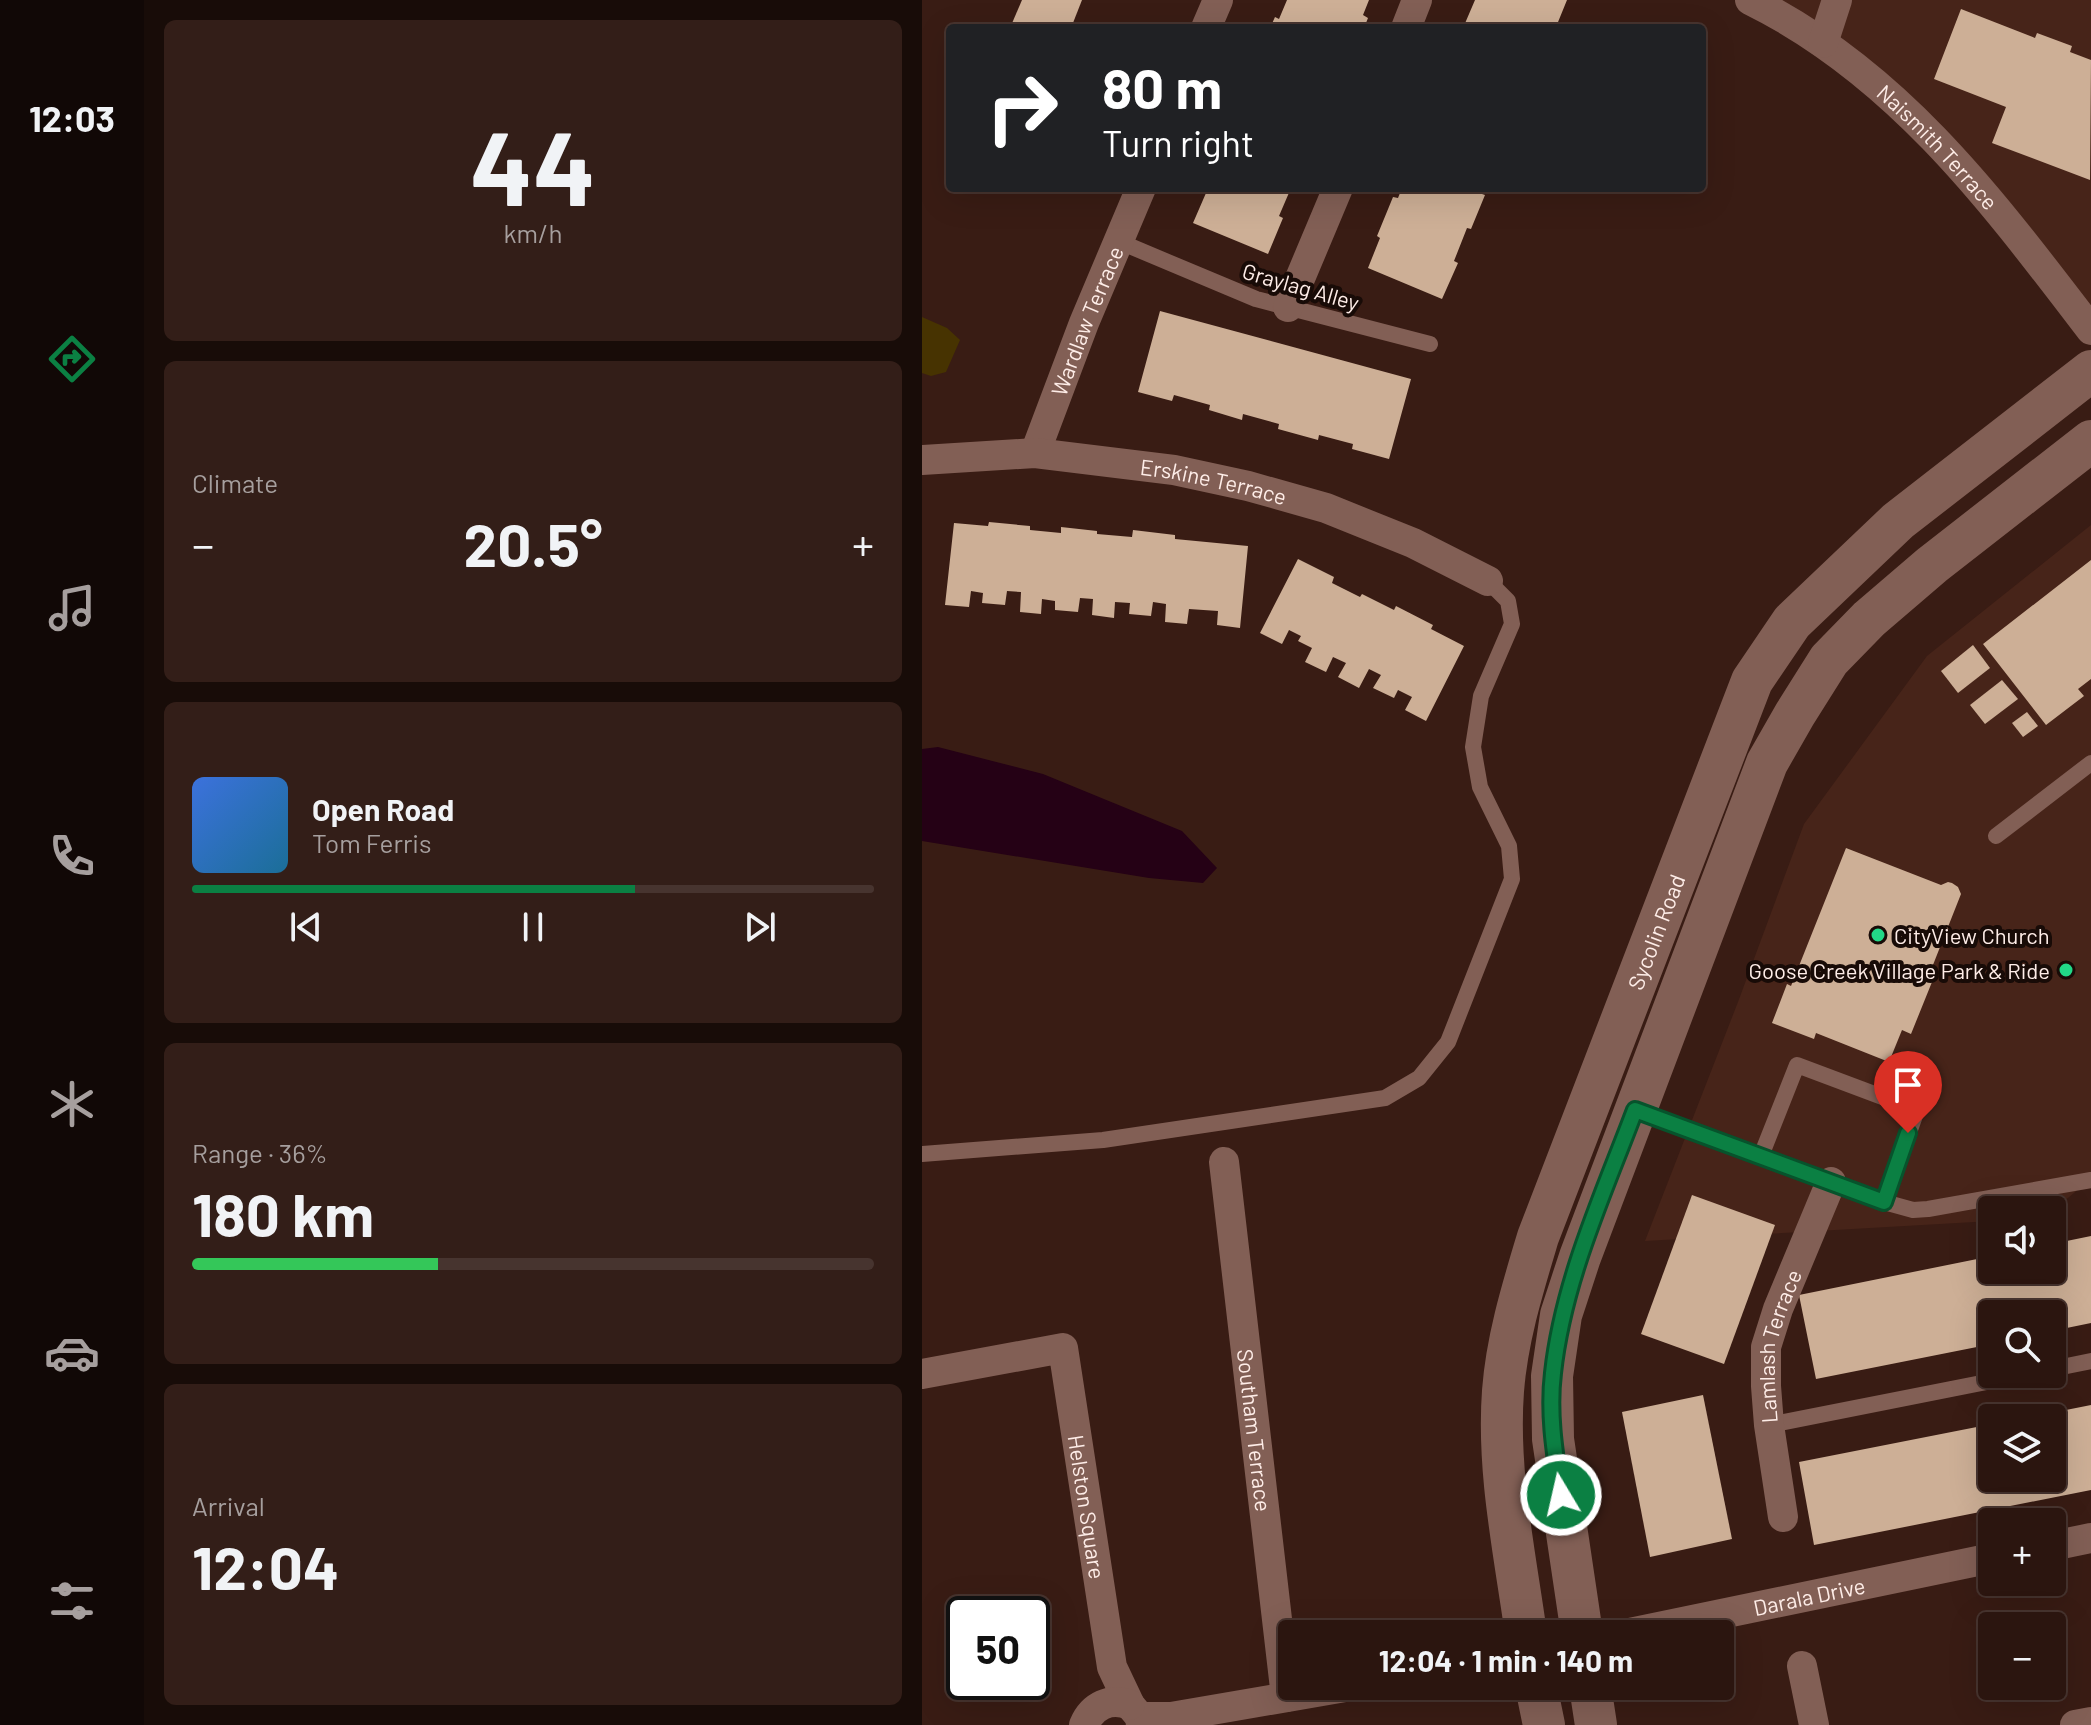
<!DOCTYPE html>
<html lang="en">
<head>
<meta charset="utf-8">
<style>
  body { margin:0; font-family:Barlow,sans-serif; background:#331e18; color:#f1f3f6; height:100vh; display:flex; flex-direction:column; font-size:30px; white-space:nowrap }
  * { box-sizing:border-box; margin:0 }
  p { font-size:26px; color:#a69f9e }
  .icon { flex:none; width:44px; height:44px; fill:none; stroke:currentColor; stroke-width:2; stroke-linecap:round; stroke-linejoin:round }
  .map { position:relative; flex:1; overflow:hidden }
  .panel { display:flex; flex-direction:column; gap:20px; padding:20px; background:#180c08; width:778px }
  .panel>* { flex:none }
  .top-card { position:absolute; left:24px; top:24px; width:760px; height:168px; border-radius:8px; box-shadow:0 8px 32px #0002,0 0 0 2px #47342f; background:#202124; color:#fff; overflow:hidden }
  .fabs { position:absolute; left:1056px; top:1196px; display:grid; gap:16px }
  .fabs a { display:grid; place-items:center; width:88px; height:88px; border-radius:8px; background:#2b150f; box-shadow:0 8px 32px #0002,0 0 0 2px #47342f; font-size:40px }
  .speed { position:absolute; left:24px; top:1596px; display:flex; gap:16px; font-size:40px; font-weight:700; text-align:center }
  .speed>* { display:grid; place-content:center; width:104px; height:104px; border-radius:50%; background:#2b150f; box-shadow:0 8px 32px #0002,0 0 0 2px #47342f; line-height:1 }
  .speed .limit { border:4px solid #111; border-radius:12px; background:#fff; color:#111 }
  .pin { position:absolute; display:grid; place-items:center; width:68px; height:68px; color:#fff; margin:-82px -34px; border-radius:50% 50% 50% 0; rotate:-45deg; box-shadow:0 0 8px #0007 }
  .pin .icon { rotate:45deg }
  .me { position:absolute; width:88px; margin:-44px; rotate:351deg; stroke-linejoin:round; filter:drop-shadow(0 0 6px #0008) }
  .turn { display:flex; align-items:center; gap:28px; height:168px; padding:0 24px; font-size:36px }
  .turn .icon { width:104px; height:104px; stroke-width:2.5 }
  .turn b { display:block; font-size:56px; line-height:68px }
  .big { font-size:60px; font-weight:700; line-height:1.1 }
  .panel .card { flex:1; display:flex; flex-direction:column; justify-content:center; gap:12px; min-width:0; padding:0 28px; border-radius:12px; background:#331e18 }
  .panel .dial { align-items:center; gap:0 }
  .dial b { font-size:104px; line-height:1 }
  .song { display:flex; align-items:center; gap:24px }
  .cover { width:96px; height:96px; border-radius:12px; background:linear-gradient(135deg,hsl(220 70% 55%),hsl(200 70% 35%)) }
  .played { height:8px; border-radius:4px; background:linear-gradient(90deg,#0b8043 65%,#47342f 65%) }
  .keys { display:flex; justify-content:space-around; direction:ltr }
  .heat { display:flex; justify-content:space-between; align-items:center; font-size:44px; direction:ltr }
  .charge { height:12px; border-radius:6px; background:linear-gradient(90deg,#34c759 36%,#47342f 0) }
  .trip { position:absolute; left:356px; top:1620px; width:456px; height:80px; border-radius:8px; background:#2b150f; box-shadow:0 8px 32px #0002,0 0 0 2px #47342f; font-weight:700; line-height:80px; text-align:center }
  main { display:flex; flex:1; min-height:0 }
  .tabs { display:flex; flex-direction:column; width:144px; justify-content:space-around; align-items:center; background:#110806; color:#a69f9e }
  .tabs .icon { width:56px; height:56px }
  .tabs .selected { color:#0b8043 }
  .tabs b { font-size:36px; color:#f1f3f6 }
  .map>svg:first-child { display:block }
  .built { fill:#472419 }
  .green { fill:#473301 }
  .water { fill:#250115 }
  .building { fill:#cdaf96 }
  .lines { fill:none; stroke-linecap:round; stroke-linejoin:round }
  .lane { stroke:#825f55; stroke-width:16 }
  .street { stroke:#825f55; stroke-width:30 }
  .secondary { stroke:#825f55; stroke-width:42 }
  .route-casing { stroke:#07532c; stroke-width:20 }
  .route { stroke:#0b8043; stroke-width:14 }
  .poi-dot { fill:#22d887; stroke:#180b07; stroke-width:3 }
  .labels { text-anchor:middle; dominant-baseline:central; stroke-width:8; stroke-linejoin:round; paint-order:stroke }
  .street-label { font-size:22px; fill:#feede8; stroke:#180b07 }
  .poi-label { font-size:22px; fill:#feede8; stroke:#180b07; text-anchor:start }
</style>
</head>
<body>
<main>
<nav class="tabs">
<b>12:03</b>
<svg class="icon selected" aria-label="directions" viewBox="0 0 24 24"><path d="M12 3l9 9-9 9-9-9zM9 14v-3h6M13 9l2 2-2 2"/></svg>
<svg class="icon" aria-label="music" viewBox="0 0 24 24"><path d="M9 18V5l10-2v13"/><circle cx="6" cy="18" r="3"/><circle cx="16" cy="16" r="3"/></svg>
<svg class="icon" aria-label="phone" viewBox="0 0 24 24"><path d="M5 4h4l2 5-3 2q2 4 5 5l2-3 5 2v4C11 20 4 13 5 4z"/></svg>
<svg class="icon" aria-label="climate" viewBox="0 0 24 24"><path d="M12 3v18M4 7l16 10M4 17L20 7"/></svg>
<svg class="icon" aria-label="car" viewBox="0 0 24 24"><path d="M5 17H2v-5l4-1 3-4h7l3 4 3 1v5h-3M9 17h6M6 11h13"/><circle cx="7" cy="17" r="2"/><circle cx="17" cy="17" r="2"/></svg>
<svg class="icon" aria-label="filters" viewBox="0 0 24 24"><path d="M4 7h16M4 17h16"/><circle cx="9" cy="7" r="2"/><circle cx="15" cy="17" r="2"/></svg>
</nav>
<section class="panel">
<div class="card dial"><b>44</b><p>km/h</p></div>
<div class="card"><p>Climate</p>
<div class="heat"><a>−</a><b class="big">20.5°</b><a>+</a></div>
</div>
<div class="card">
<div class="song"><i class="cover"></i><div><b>Open Road</b><p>Tom Ferris</p></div></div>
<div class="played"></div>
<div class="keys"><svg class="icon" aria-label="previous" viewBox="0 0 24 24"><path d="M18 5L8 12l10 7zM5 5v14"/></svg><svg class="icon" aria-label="pause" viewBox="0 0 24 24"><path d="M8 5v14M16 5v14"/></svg><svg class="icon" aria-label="next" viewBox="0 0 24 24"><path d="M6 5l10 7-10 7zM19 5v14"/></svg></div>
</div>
<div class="card"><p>Range · 36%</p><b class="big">180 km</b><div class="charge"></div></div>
<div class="card"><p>Arrival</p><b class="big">12:04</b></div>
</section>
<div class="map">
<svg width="1169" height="1725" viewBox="0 0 1169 1725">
  <rect width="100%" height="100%" fill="#391c14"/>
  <g class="built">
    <path d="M827 0H1169V330L1000 125Z"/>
    <path d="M1169 525V1179L1130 1211 1070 1210V1221L723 1241 816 1002 882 824 1005 656Z"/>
  </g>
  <path class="green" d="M0 317 25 328 38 340 24 372 9 376 0 373Z"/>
  <path class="water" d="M16 747 121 774 260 831 295 868 281 883 227 878 0 841V749Z"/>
  <g class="building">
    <path d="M100 0H160L149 28H88Z"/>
    <path d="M365 0H447L441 15 446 18 442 28H348L353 17 357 19Z"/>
    <path d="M553 0H645L634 27 630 25 629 28H541Z"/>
    <path d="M1039 9 1113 38 1115 33 1150 46 1148 52 1169 60 1168 180 1070 143 1084 107 1012 79Z"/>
    <path d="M282 188H369L357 216 361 218 346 254 271 223 284 193 281 192Z"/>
    <path d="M480 188H562L560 194 563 195 549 229 545 228 532 261 536 263 520 299 446 268 458 238 455 236 471 197 476 198Z"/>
    <path d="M238 311 489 379 467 459 430 449 431 444 397 435 396 440 356 429 357 424 321 414 320 420 287 410 288 405 252 395 250 401 216 392Z"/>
    <path d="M67 522 108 526V530L139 533V527L175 531V534L210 537 211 530 253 535V539L326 546 318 628 295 625 296 611 267 609 265 624 243 622 244 604 231 602 229 616 207 614 208 603 193 602 192 618 170 615 171 599 158 598 156 612 133 610V601L120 599 119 614 98 612 99 592 85 591 83 605 60 603 61 593 49 591 47 607 23 605 32 523 66 526Z"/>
    <path d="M376 559 412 577 410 583 438 597 440 594 472 610 474 606 511 625 509 629 542 646 504 721 483 710 490 697 476 690 472 698 451 688 459 675 447 669 437 688 416 677 424 663 411 657 404 672 383 662 390 648 376 641 379 636 367 630 360 644 338 633Z"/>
    <path d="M1169 560V679L1156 689 1162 696 1124 725 1061 644Z"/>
    <path d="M1051 645 1068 668 1036 693 1019 671Z"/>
    <path d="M1080 680 1096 699 1063 724 1048 705Z"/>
    <path d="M1105 712 1116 726 1101 737 1090 723Z"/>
    <path d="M924 848 1019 885 1026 882 1030 883 1036 887 1039 894 1007 975 1012 977 989 1034 980 1030 967 1062 894 1033 892 1039 850 1023 865 984 869 986Z"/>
    <path d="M770 1195 853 1225 802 1364 719 1334Z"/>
    <path d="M1169 1236V1323L1130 1331V1314H1070V1344L894 1379 877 1295 1070 1256V1270H1130V1244Z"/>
    <path d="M781 1395 810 1539 728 1557 700 1412Z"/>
    <path d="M1169 1405V1490L892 1545 877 1462 1070 1424V1478H1130V1418L1109 1417Z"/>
  </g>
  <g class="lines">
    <g class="lane">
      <path d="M198 242 334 299 508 344"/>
      <path d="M1074 836 1169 763"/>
      <path d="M715 1111 962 1202 991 1210 1006 1209 1169 1180"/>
      <path d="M0 1154 181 1140 463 1098 497 1078 526 1042 590 879 587 846 558 787 551 747 559 696 590 624 586 601 566 581"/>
      <path d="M839 1156 875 1065 995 1110 962 1202"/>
      <path d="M1130 1369 1169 1361"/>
      <path d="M847 1425 1105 1374"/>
    </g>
    <g class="street">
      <path id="s1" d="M828 0C976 73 1071 202 1169 330"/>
      <path d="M284 28 296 0"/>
      <path d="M484 28 495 0"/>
      <path d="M901 43 915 0"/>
      <path d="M366 307 416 188"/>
      <path id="s2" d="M113 453 162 323 219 188"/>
      <path id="s3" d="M0 460 113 453 252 470 326 486 404 508 491 543 566 581"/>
      <path id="s4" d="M302 1162 364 1697"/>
      <path id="s5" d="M0 1374 141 1348 190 1667 208 1705 218 1717 219 1725"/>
      <path id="s6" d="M861 1517 847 1425 844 1386V1347L856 1309 909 1182"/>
      <path d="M1130 1546 1169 1538"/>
      <path id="s7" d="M703 1634 1070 1558"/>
      <path d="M880 1666 892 1725"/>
      <path d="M218 1717H249L429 1686"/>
      <path d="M162 1725C170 1706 188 1697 208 1705"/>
      <path d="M1153 1725 1169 1722"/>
    </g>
    <g class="secondary">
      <path id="s8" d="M604 1634C593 1554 575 1472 581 1391 585 1338 601 1287 616 1237L830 681 870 622 976 521 1169 371"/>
      <path d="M660 1634 631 1439 630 1376 639 1315 658 1257 845 763 873 714 907 660 947 619 1010 565 1169 441"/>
      <path d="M614 1686 622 1725"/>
      <path d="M668 1686 674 1725"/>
    </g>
  </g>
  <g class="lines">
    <g class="route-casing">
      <path id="route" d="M639 1495C633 1455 626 1414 631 1373 641 1281 681 1195 713 1110L962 1202 986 1133"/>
    </g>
    <use href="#route" class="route"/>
  </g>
  <g class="poi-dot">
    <circle cx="956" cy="935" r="8"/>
    <circle cx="1144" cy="970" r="8"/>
  </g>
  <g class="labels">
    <g class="street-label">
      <text stroke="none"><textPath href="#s1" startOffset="240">Naismith Terrace</textPath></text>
      <text transform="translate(379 286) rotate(16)">Graylag Alley</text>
      <text stroke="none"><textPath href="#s2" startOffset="142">Wardlaw Terrace</textPath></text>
      <text stroke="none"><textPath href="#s3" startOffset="294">Erskine Terrace</textPath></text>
      <text stroke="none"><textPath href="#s8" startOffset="730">Sycolin Road</textPath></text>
      <text stroke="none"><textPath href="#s6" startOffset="174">Lamlash Terrace</textPath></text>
      <text stroke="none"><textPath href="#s4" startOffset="270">Southam Terrace</textPath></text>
      <text stroke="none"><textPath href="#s5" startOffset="304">Helston Square</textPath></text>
      <text stroke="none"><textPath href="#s7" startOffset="188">Darala Drive</textPath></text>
    </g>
    <g class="poi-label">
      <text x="972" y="935">CityView Church</text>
      <text x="1128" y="970" text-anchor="end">Goose Creek Village Park &amp; Ride</text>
    </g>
  </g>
</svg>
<div class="fabs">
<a><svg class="icon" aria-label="sound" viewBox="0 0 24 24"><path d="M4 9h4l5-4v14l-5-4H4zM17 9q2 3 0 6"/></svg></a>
<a><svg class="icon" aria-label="search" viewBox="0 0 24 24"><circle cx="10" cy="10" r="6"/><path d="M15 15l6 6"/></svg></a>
<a><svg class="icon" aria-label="layers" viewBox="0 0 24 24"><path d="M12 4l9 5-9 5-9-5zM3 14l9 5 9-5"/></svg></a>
<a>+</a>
<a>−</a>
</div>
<div class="speed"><div class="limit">50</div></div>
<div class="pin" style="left:986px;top:1133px;background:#d93025"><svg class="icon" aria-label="arrive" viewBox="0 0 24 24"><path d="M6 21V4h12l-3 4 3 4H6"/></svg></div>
<svg class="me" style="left:639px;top:1495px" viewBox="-20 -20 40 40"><circle r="17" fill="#0b8043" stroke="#fff" stroke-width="3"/><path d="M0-11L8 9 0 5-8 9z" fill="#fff"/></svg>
<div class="trip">12:04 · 1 min · 140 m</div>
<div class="top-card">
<div class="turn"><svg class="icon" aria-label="right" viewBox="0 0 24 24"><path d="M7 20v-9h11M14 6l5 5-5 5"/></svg><div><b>80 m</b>Turn right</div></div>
</div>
</div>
</main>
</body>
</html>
